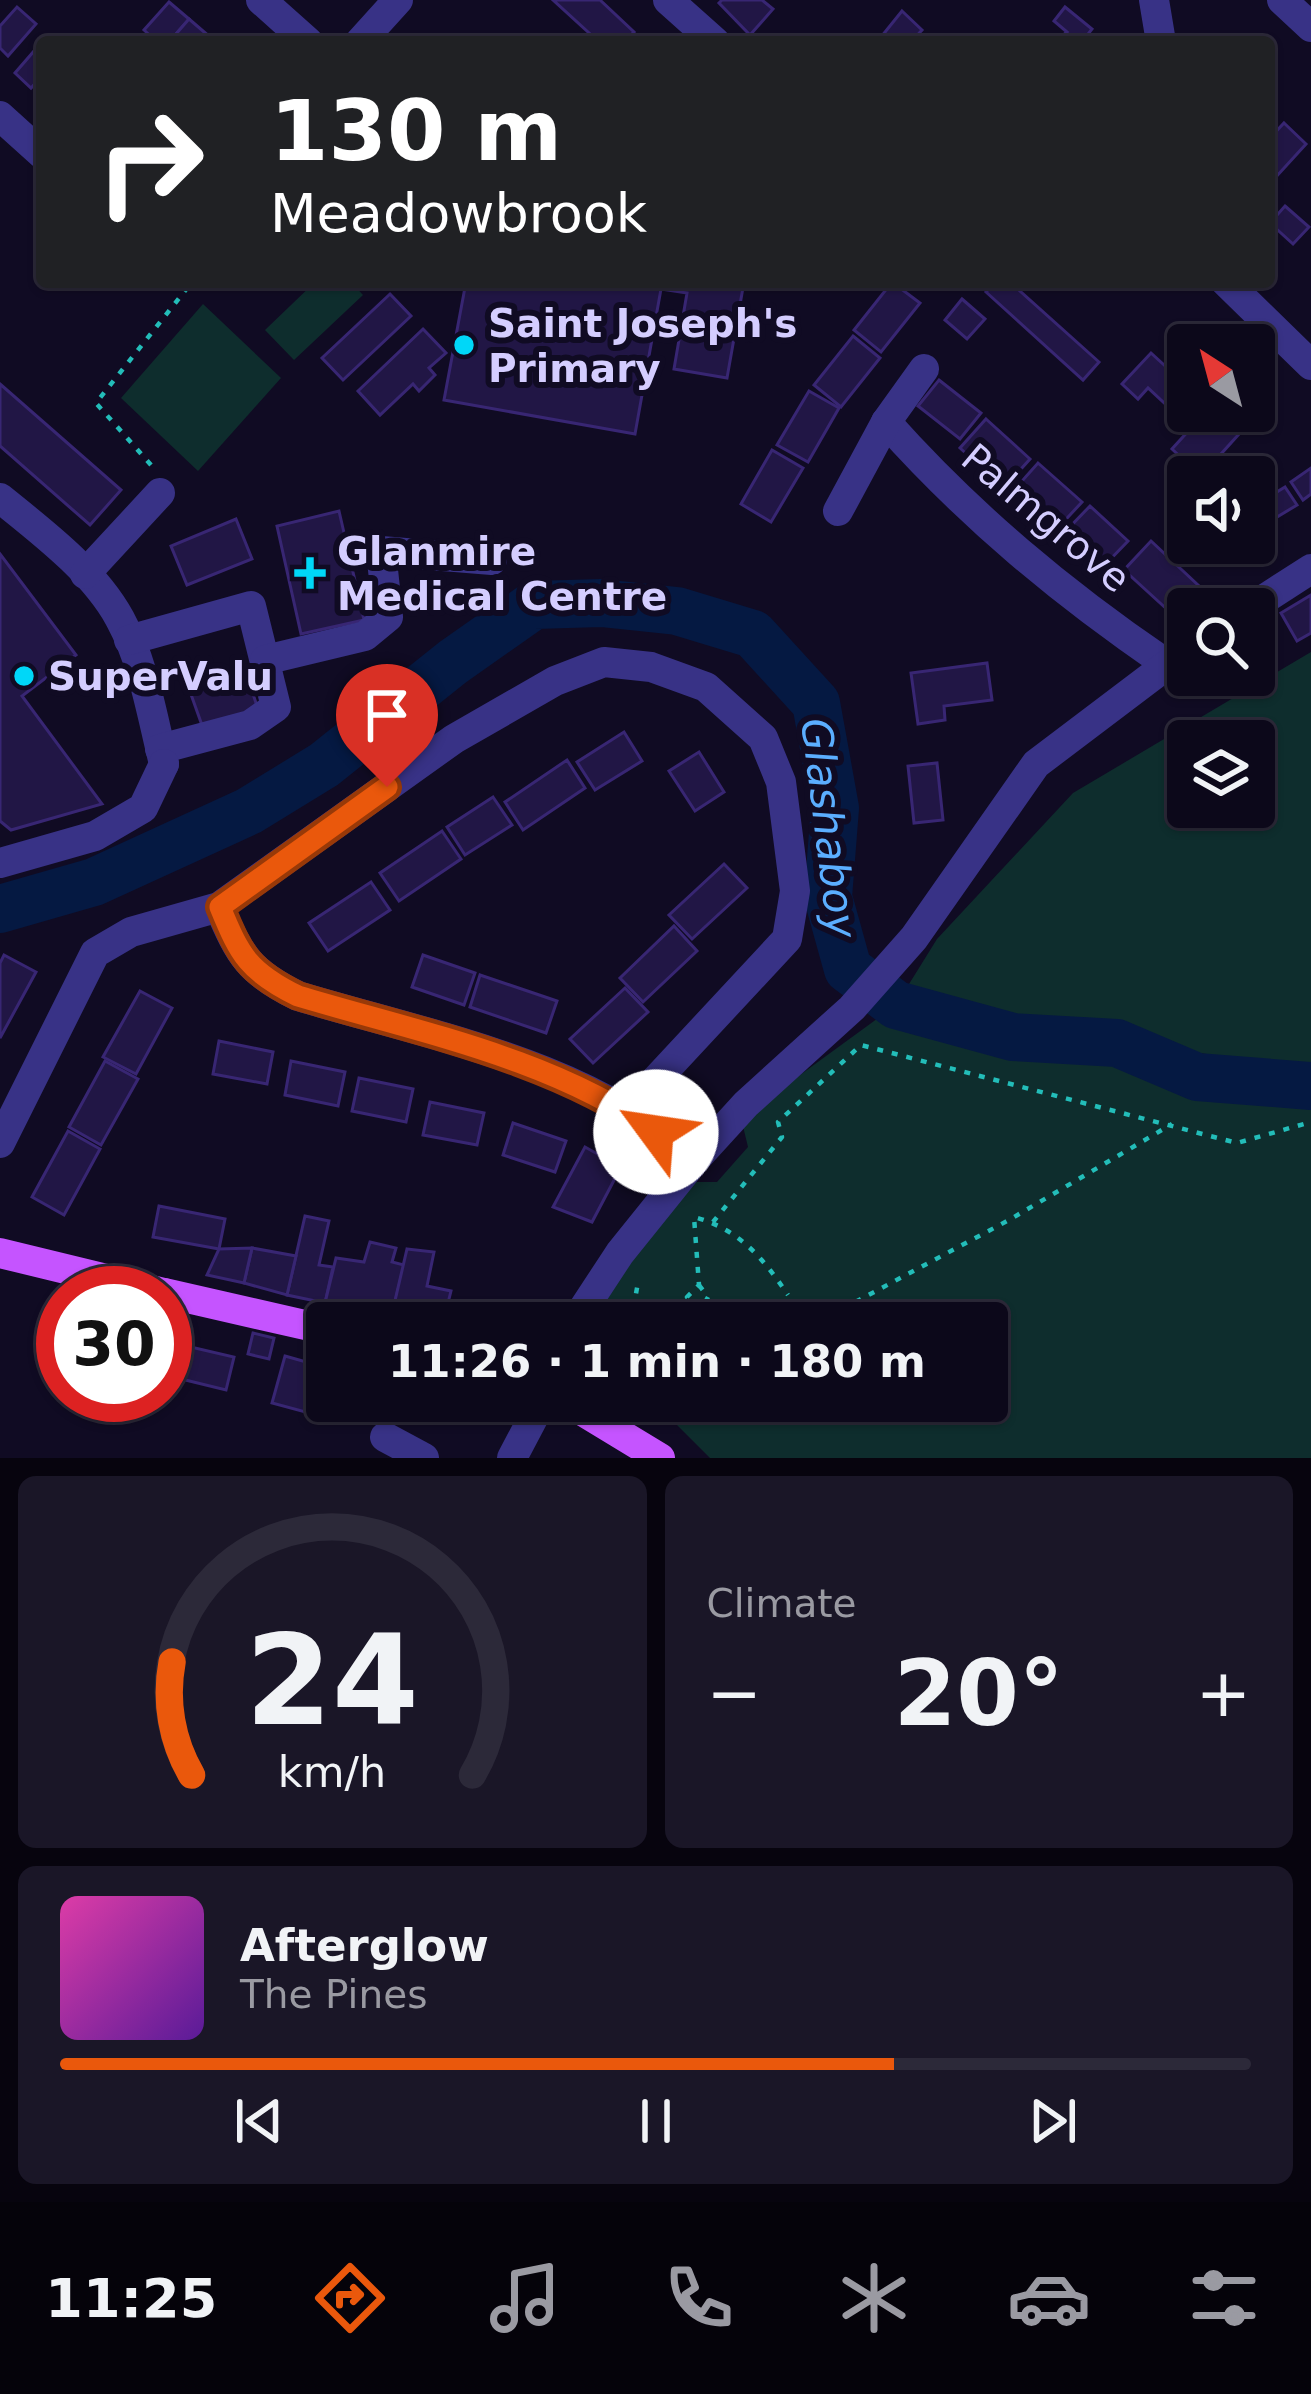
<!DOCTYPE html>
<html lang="en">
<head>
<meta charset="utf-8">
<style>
  body { margin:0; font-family:"DejaVu Sans",sans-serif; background:#1a1627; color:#f1f3f6; height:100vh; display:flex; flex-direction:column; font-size:45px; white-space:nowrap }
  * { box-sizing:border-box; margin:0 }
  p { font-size:39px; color:#9a9aa2 }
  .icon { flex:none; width:66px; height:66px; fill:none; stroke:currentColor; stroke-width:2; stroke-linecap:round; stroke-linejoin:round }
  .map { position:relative; height:1458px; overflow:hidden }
  .drawer { display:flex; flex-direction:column; gap:18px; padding:18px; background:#07040e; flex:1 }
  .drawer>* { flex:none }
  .guide { position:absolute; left:36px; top:36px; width:1239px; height:252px; border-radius:12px; box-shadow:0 3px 9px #0004,0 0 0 3px #2c2939; background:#202124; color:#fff; overflow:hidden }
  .needle { width:78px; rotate:324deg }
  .tools { position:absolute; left:1167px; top:324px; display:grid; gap:24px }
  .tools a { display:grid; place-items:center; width:108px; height:108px; border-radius:12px; background:#0c081a; box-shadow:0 3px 9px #0004,0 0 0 3px #2c2939; font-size:60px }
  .speed { position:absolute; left:36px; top:1266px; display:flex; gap:24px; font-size:60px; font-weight:700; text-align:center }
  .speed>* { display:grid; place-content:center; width:156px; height:156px; border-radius:50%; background:#0c081a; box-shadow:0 3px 9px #0004,0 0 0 3px #2c2939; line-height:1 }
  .speed .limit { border:18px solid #d22; background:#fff; color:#111 }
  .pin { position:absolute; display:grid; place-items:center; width:102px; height:102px; color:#fff; margin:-123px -51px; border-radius:50% 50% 50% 0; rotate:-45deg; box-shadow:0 0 12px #0007 }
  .pin .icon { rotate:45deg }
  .me { position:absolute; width:132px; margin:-66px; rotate:301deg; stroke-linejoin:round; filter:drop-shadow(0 0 9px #0008) }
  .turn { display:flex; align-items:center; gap:42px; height:252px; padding:0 36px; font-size:54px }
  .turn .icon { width:156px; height:156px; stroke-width:2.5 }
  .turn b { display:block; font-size:84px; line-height:102px }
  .big { font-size:90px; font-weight:700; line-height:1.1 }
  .drawer .card { flex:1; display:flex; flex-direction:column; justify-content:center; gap:18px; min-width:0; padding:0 42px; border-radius:18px; background:#1a1627 }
  .drawer .dial { align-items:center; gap:0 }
  .dial svg { height:312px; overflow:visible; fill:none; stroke:#2c2939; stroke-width:7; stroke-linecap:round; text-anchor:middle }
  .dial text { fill:#f1f3f6; stroke:none }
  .song { display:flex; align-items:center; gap:36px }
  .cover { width:144px; height:144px; border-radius:18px; background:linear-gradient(135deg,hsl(320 70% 55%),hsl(270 70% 35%)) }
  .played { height:12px; border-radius:6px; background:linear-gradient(90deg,#ea580c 70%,#2c2939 70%) }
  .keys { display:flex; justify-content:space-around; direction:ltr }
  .heat { display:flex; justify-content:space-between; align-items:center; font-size:66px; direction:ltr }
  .drawer .tiles { flex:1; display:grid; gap:18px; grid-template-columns:1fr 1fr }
  .card:last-child { grid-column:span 2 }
  .trip { position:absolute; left:306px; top:1302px; width:702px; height:120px; border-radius:12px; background:#0c081a; box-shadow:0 3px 9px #0004,0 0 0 3px #2c2939; font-weight:700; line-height:120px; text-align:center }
  .tab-bar { display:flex; height:192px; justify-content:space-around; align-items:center; background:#05030a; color:#9a9aa2 }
  .tab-bar .icon { width:84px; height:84px }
  .tab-bar .active { color:#ea580c }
  .tab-bar b { font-size:54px; color:#f1f3f6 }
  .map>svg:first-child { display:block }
  .green { fill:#0e2d2d; fill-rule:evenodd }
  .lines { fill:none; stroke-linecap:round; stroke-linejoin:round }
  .river { stroke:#051942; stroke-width:48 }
  .building { fill:#211645; stroke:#382673; stroke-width:3 }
  .path { stroke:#23bdb9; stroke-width:4.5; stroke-dasharray:6 9; stroke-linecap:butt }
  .minor { stroke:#383286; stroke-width:30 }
  .major { stroke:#c554ff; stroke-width:30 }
  .route-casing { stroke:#983908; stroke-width:30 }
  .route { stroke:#ea580c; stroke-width:21 }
  .poi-dot { fill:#00d7f8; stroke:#100b23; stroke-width:4.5 }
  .labels { text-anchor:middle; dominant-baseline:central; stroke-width:12; stroke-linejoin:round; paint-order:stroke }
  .poi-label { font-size:39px; font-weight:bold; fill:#d4cdff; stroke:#100b23; text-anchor:start }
  .street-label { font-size:39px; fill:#d4cdff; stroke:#100b23 }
  .water-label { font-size:42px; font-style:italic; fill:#5baeff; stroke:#100b23 }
</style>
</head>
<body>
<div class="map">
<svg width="1311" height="1458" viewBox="0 0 1311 1458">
  <rect width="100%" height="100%" fill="#100b23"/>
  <g class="green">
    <path d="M315 282H351L363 295 294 360 265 330Z"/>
    <path d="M203 304 281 378 198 471 121 398Z"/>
    <path d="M1311 652V1070L911 1009 1013 1037 1117 1043 1311 1086V1458H710L653 1401H987V1323H597L596 1316 620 1270 688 1182H717L748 1147 741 1118 896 1005 937 939 1073 793ZM1188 741H1254V807H1188Z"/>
  </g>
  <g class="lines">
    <path class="river" d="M0 909 94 882 249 811 324 765 453 662 534 605 601 603 677 611 753 634 816 703 835 808 828 897 848 969 896 1005 1013 1037 1117 1043 1197 1077 1311 1086"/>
  </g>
  <g class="building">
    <path d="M553 0H600L634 32 623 42H599Z"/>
    <path d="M722 0H762L773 9 750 35 719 3Z"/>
    <path d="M169 2 189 19 169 42H157L144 30Z"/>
    <path d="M17 7 36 24 8 56 0 48V26Z"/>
    <path d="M1065 7 1092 29 1082 42H1054L1067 32 1054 21Z"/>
    <path d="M902 11 922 30 911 42H877Z"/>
    <path d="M189 19 210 37 206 42H169Z"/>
    <path d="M41 43 42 76 31 88 15 73Z"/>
    <path d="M1284 123 1306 144 1275 178 1269 173V139Z"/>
    <path d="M1285 206 1309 227 1293 244 1270 223Z"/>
    <path d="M466 282H744L727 378 674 369 687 293 661 289 635 434 444 400Z"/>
    <path d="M892 282 920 303 881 352 854 330Z"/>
    <path d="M995 282H1010L1099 362 1083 380 986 292Z"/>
    <path d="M390 294 411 316 343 380 322 358Z"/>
    <path d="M962 299 985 319 967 339 945 320Z"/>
    <path d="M423 329 446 353 429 368 435 375 419 391 413 384 380 415 358 391Z"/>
    <path d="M853 336 880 358 841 407 814 385Z"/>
    <path d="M1151 353 1188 387V411H1214L1239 434 1201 476 1172 449 1191 428 1148 388 1138 399 1122 384Z"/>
    <path d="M939 380 981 413 960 439 918 406Z"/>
    <path d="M0 384 121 490 90 525 0 446Z"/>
    <path d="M809 391 839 408 808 462 777 445Z"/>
    <path d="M986 419 1030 459 1004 488 960 448Z"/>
    <path d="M772 450 803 468 771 522 741 504Z"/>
    <path d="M1038 463 1082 502 1057 529 1014 490Z"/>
    <path d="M1311 468V494L1303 500 1291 482Z"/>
    <path d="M1285 487 1297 505 1254 531V489L1262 501Z"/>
    <path d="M1090 506 1128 541 1102 568 1064 533Z"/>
    <path d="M339 511 364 620 301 634 277 526Z"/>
    <path d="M236 519 252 559 187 585 171 546Z"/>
    <path d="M1151 541 1198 585 1171 613 1124 570Z"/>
    <path d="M0 554 76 655 22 696 102 804 11 830 0 821Z"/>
    <path d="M1311 595V633L1297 641 1281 613Z"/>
    <path d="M987 663 992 700 944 706 945 720 918 724 911 673Z"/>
    <path d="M244 667 258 709 203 728 188 686Z"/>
    <path d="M624 732 642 761 595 790 577 762Z"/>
    <path d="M699 752 724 792 695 811 669 771Z"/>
    <path d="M567 760 585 788 523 830 505 802Z"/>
    <path d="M937 763 943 820 914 823 908 766Z"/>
    <path d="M493 797 512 825 465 855 447 827Z"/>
    <path d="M442 831 461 859 399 901 380 873Z"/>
    <path d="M724 864 747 888 692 939 669 915Z"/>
    <path d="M371 882 390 910 328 951 309 923Z"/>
    <path d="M674 926 697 951 643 1002 620 978Z"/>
    <path d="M4 955 36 972 0 1038V963Z"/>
    <path d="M423 955 475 973 464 1005 412 987Z"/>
    <path d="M480 975 557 1001 546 1033 470 1007Z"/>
    <path d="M625 988 648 1012 593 1063 570 1039Z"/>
    <path d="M140 991 172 1008 136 1074 103 1057Z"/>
    <path d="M219 1041 273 1052 267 1084 213 1074Z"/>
    <path d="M105 1061 138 1079 101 1145 69 1127Z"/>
    <path d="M291 1061 345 1072 338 1106 285 1095Z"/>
    <path d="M359 1078 413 1089 406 1122 352 1111Z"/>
    <path d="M430 1102 484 1113 477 1145 423 1135Z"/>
    <path d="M513 1123 566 1141 555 1172 503 1155Z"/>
    <path d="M68 1131 100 1149 64 1215 32 1197Z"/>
    <path d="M585 1147 621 1167 592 1222 553 1207Z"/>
    <path d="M159 1206 225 1219 219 1249 153 1237Z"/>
    <path d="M305 1216 329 1221 319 1265 333 1267 325 1303 287 1295Z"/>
    <path d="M370 1242 396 1248 392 1262 404 1265 391 1318 325 1303 336 1258 364 1262Z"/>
    <path d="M252 1248 296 1256 287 1295 244 1283Z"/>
    <path d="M252 1248 244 1283 207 1275 219 1249Z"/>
    <path d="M407 1249 434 1252 427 1286 451 1291 443 1323 391 1318Z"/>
    <path d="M253 1333 274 1338 269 1359 248 1354Z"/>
    <path d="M165 1341 234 1357 226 1390 165 1375Z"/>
    <path d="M285 1356 317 1365 311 1385 327 1389V1401H340L335 1420 272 1403Z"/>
  </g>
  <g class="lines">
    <g class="path">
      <path d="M151 465 96 403 192 282"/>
      <path d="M713 1222 782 1137 778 1122 861 1045 1237 1143 1311 1122"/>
      <path d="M699 1285 708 1297 700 1312"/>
      <path d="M631 1323 638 1282"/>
      <path d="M701 1323 700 1312 687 1297 699 1285 694 1217C739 1229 763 1258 788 1295"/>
      <path d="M816 1323 1009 1220 1172 1124"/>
      <path d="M701 1401 704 1402"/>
    </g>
    <g class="minor">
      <path d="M261 0 308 42"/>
      <path d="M668 0 715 42"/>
      <path d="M1154 0 1161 42"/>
      <path d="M1282 0 1311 27"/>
      <path d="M360 42 398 0"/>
      <path d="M0 116 42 154"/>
      <path d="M1226 282 1311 365"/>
      <path d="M886 422C970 516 1061 592 1165 663"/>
      <path d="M0 498C42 532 94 571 120 619 144 663 152 716 164 764"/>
      <path d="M838 511 886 422 924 369"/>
      <path d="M85 574 160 493"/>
      <path d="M1249 609 1311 569"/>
      <path d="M129 640 251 606 276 707 250 725 160 749"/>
      <path d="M265 660 365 636 388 617 381 551 492 560"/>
      <path d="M0 863 95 836 143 808 164 764"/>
      <path d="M219 907C240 956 249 972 298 996 431 1036 589 1064 694 1161"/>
      <path d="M0 1143 95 953 131 932 219 907 454 739 555 681 604 662 651 667 706 687 763 738 781 782 795 891 787 939 627 1111"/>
      <path d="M574 1323 620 1253 694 1161 746 1104 852 1008 914 938 1036 764 1188 649"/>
      <path d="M385 1437 424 1458"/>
      <path d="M512 1458 542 1401"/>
    </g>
    <g class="major">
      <path d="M0 1253 164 1293"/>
      <path d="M165 1293 327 1330"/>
      <path d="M566 1401 660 1458"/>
    </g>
  </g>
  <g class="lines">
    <g class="route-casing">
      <path id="route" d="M387 787 220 907C240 956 249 972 298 996 418 1032 552 1058 656 1132"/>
    </g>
    <use href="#route" class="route"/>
  </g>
  <g class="poi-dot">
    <circle cx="464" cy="345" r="12"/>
    <path d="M304 555h12v12h12v12h-12v12h-12v-12h-12v-12h12z"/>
    <circle cx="24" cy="676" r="12"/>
  </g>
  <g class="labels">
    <g class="poi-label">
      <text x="488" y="323">Saint Joseph's<tspan x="488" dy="45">Primary</tspan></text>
      <text x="337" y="551">Glanmire<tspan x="337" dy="45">Medical Centre</tspan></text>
      <text x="48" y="676">SuperValu</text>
    </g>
    <g class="street-label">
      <text transform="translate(1046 518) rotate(40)">Palmgrove</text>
    </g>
    <g class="water-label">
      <text transform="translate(829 828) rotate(83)">Glashaboy</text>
    </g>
  </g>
</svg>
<div class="tools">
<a><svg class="needle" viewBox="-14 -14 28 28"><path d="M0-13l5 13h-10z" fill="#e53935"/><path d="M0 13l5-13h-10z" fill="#9a9aa2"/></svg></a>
<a><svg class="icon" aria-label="sound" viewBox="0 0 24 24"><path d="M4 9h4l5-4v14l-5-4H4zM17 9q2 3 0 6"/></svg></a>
<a><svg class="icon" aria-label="search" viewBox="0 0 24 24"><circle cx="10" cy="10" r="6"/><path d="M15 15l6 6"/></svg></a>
<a><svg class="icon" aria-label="layers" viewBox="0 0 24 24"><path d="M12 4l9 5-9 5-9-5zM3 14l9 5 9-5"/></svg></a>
</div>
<div class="speed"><div class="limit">30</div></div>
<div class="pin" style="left:387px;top:787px;background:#d93025"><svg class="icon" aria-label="arrive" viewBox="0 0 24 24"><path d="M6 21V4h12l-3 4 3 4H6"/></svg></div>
<svg class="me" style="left:656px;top:1132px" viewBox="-20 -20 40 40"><circle r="19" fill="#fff"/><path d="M0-13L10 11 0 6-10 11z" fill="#ea580c"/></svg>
<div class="trip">11:26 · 1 min · 180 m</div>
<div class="guide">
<div class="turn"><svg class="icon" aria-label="right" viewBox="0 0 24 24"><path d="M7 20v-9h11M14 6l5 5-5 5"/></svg><div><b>130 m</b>Meadowbrook</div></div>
</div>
</div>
<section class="drawer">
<div class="tiles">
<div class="card dial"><svg viewBox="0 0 100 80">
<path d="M14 69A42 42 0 1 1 86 69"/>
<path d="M14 69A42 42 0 0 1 9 40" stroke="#ea580c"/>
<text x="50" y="56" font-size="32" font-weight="700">24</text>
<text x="50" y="72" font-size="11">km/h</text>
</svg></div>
<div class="card"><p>Climate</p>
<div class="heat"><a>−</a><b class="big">20°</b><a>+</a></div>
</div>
<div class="card">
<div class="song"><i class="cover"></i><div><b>Afterglow</b><p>The Pines</p></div></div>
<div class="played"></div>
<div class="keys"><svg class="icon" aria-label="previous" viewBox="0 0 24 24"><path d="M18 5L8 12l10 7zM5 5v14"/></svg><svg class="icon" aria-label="pause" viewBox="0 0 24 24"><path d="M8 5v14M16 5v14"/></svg><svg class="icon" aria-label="next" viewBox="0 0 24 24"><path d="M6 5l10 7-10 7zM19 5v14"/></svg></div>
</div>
</div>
</section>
<nav class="tab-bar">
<b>11:25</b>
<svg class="icon active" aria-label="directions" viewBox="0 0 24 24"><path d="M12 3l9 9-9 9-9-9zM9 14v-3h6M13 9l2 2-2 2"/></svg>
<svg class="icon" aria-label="music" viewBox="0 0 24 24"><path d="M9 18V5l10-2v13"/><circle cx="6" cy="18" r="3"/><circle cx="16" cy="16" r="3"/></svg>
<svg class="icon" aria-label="phone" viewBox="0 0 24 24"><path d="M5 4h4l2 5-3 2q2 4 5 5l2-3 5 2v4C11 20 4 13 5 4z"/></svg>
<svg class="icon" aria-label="climate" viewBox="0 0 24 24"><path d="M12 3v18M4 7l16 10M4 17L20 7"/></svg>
<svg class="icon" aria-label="car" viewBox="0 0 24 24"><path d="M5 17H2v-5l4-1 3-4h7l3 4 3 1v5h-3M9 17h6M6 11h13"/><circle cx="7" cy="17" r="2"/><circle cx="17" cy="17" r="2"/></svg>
<svg class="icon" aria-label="filters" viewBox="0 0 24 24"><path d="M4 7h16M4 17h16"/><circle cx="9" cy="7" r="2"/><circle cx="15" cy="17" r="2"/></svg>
</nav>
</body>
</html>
